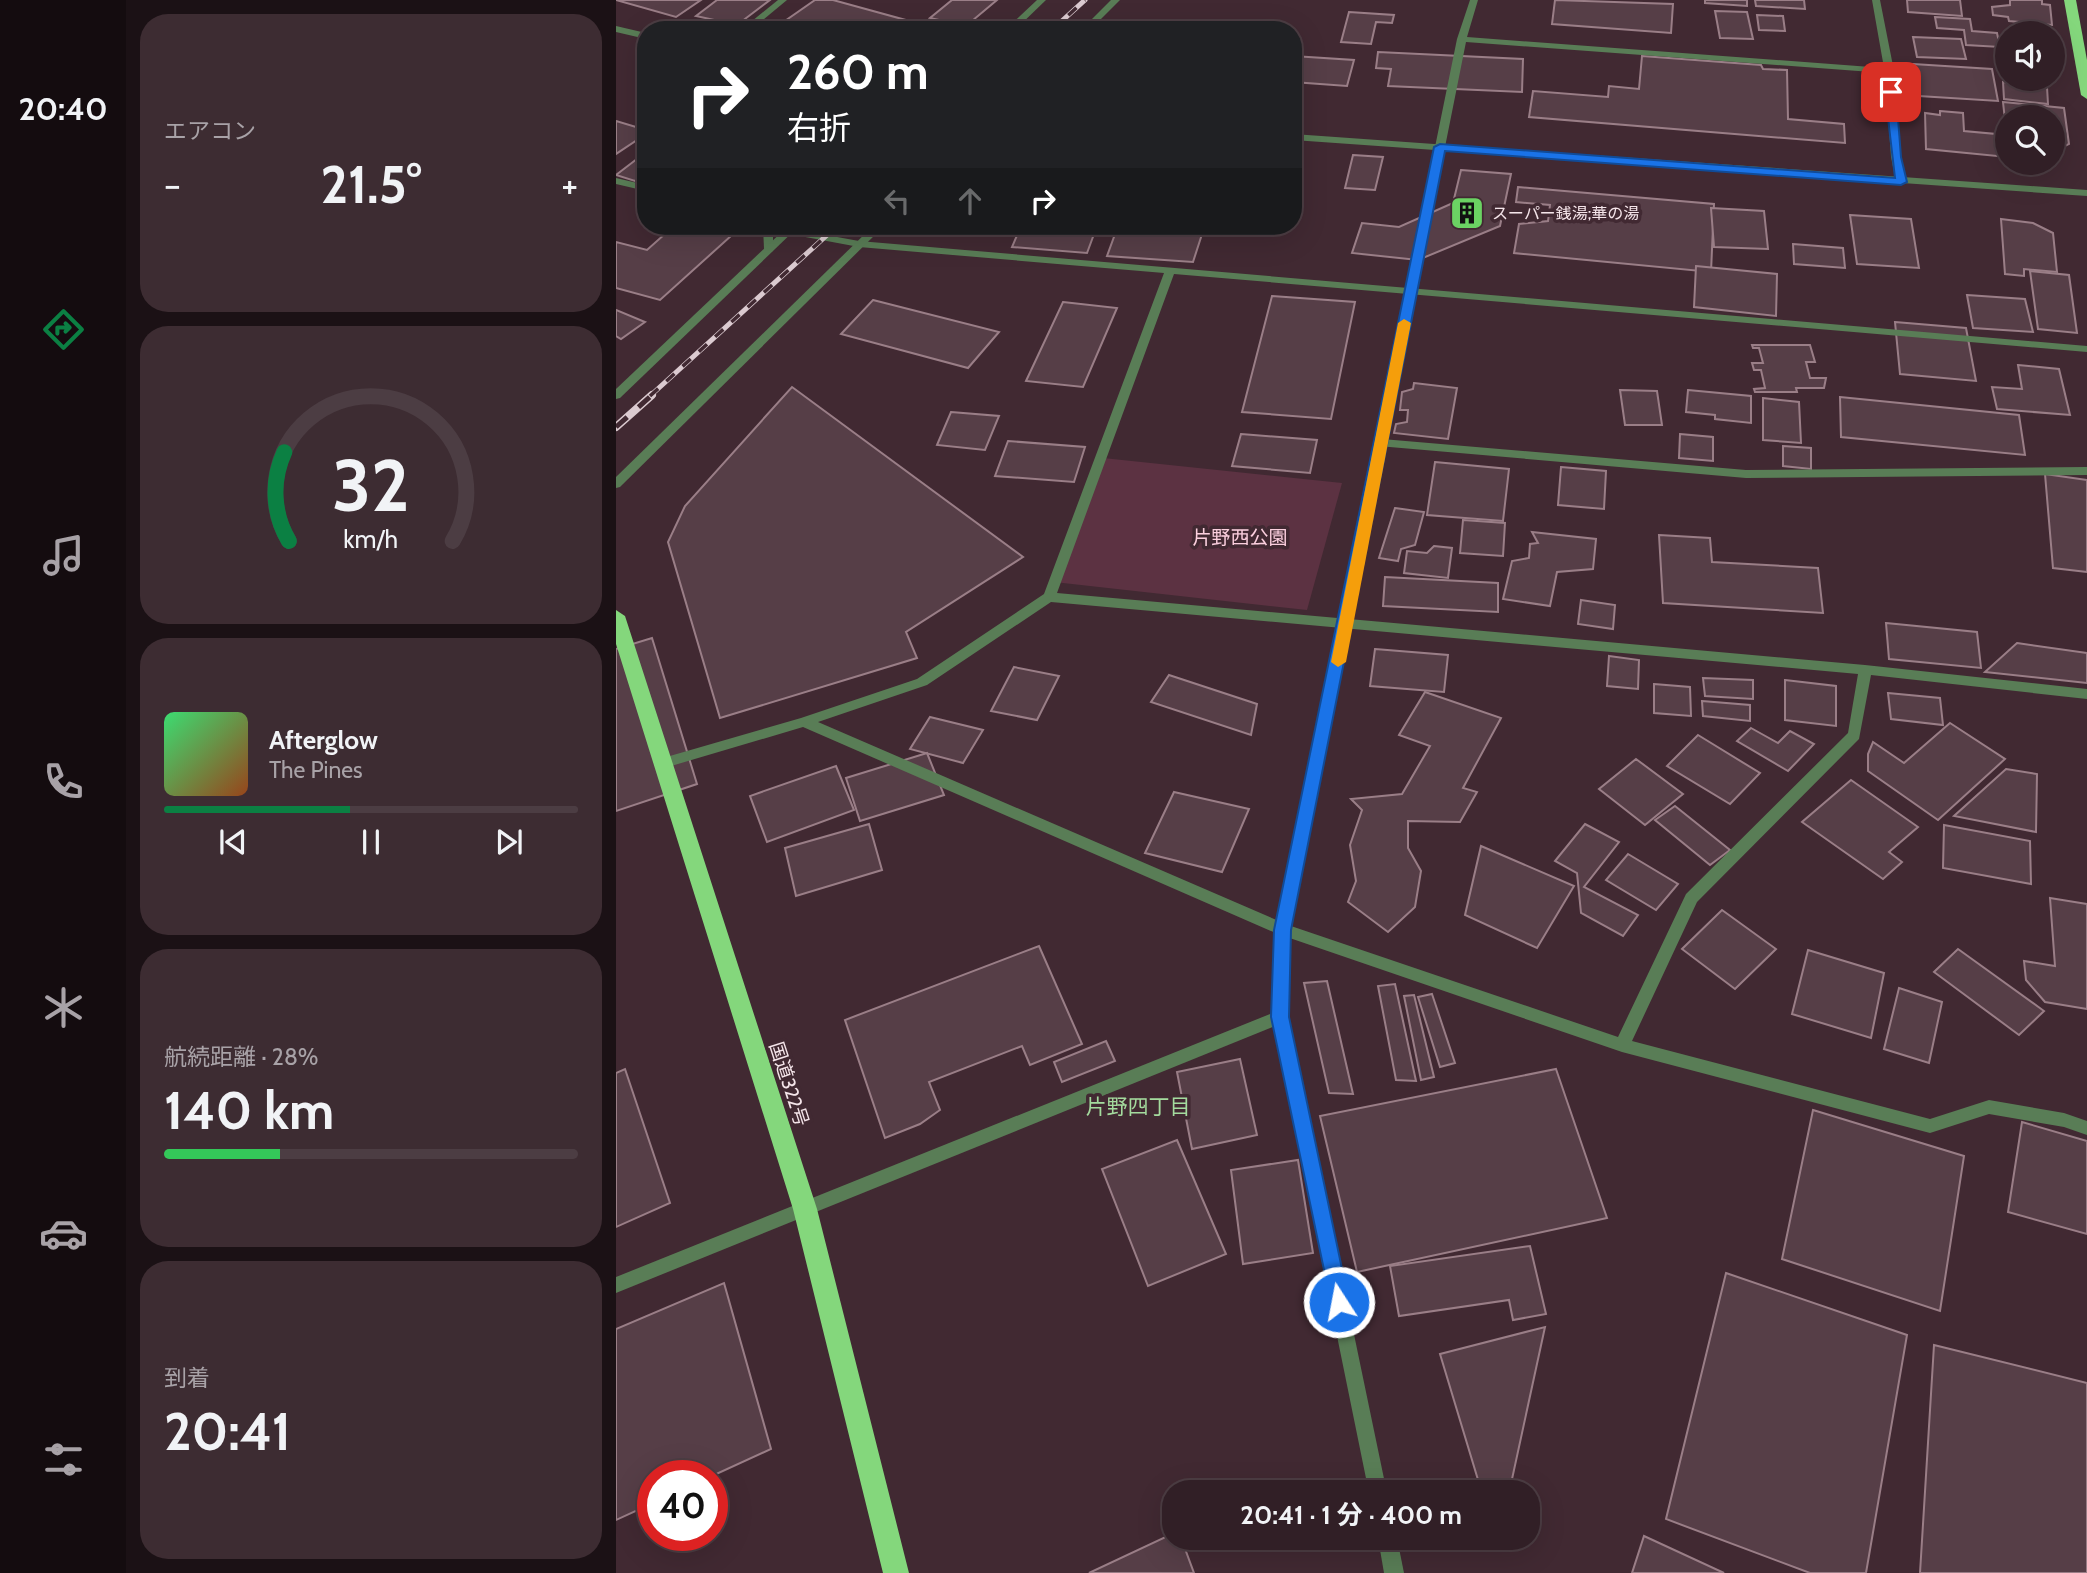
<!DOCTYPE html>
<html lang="ja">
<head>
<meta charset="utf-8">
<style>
  body { margin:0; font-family:Cabin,"Noto Sans JP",sans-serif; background:#3d2c32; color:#f1f3f6; height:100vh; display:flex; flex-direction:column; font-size:26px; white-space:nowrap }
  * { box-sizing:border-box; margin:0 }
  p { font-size:23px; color:#a8a2a7 }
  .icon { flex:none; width:38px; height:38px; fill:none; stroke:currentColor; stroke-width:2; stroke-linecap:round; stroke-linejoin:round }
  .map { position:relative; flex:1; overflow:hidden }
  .details { display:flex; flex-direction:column; gap:14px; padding:14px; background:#1b1115; width:490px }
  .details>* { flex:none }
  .guide { position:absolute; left:21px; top:21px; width:665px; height:214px; border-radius:28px; box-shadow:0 7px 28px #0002,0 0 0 2px #4c3d43; background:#202124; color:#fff; overflow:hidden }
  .fabs { position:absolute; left:1379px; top:21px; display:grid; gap:14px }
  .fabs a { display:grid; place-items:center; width:70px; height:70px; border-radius:50%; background:#311f26; box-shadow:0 7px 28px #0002,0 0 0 2px #4c3d43; font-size:35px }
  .speed { position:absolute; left:21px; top:1460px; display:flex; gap:14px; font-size:35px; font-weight:700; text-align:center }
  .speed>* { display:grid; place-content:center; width:91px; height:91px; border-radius:50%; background:#311f26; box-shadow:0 7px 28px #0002,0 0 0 2px #4c3d43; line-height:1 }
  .speed .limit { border:10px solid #d22; background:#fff; color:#111 }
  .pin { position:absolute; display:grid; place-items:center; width:60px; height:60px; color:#fff; margin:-30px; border-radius:14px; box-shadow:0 4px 10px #0006 }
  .me { position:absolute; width:77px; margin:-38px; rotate:349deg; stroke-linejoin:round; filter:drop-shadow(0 0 5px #0008) }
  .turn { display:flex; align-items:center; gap:24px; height:147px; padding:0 35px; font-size:32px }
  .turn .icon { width:91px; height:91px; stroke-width:2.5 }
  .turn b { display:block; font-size:49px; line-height:60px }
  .lanes { display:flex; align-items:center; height:66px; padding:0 35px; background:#0003; justify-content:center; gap:35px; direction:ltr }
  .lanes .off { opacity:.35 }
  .big { font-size:52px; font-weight:700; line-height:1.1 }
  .details .card { flex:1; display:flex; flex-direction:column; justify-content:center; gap:10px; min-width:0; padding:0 24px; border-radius:28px; background:#3d2c32 }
  .details .dial { align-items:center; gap:0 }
  .dial svg { height:182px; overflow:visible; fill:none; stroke:#4c3d43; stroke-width:7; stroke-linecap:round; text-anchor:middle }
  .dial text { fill:#f1f3f6; stroke:none }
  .song { display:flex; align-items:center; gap:21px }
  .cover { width:84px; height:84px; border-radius:10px; background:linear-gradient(135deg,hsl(140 70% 55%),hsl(20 70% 35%)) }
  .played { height:7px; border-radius:4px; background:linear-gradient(90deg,#0b8043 45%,#4c3d43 45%) }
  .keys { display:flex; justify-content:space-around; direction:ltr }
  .heat { display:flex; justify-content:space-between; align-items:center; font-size:38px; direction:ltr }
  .charge { height:10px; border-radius:5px; background:linear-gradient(90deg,#34c759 28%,#4c3d43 0) }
  .trip { position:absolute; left:546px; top:1480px; width:378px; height:70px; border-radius:28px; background:#311f26; box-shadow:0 7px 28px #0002,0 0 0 2px #4c3d43; font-weight:700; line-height:70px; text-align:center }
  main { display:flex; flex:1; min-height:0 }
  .menu { display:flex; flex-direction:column; width:126px; justify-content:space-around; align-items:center; background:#140c0f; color:#a8a2a7 }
  .menu .icon { width:49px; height:49px }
  .menu .selected { color:#0b8043 }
  .menu b { font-size:32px; color:#f1f3f6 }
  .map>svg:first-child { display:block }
  .green { fill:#5c3242 }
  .building { fill:#563e47; stroke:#9a7e87; stroke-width:2 }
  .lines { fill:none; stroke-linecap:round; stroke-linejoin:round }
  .minor { fill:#597d56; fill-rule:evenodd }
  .tertiary { fill:#597d56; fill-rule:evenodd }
  .trunk { fill:#84d77c; fill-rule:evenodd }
  .rail-far1-casing { stroke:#dbcad0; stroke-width:5 }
  .rail-casing { stroke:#dbcad0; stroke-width:8 }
  .rail-far1 { stroke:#412932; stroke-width:3.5; stroke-dasharray:11; stroke-linecap:butt }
  .rail { stroke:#412932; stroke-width:5; stroke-dasharray:15; stroke-linecap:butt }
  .route { fill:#1a73e8; stroke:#114b97; stroke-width:2 }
  .slow { fill:#f59e0b }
  .labels { text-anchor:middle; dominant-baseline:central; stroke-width:7; stroke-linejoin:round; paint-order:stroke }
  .far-poi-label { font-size:16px; fill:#f5e5ea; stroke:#412932; text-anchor:start }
  .park-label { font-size:19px; fill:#fbcfde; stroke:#412932 }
  .street-label { font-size:19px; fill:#f5e5ea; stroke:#412932 }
  .neighbourhood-label { font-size:21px; fill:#a4db9e; stroke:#412932 }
</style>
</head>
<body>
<main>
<nav class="menu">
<b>20:40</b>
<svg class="icon selected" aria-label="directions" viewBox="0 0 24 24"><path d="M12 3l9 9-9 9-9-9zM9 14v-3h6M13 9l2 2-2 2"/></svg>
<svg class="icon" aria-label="music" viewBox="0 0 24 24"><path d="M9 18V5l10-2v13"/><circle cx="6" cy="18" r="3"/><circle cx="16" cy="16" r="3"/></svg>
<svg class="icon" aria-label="phone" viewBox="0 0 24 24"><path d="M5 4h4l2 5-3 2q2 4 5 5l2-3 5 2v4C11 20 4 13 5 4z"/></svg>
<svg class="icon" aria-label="climate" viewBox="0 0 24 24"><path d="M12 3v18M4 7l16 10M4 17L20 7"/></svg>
<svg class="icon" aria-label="car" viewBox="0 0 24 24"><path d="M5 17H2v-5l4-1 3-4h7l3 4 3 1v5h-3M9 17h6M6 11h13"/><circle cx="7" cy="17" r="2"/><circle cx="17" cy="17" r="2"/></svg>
<svg class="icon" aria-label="filters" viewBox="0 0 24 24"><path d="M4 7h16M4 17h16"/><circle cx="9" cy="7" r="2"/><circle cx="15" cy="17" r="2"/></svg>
</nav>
<section class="details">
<div class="card"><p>エアコン</p>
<div class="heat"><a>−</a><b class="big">21.5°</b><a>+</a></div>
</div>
<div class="card dial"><svg viewBox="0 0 100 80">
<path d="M14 69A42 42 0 1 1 86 69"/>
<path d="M14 69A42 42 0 0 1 12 30" stroke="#0b8043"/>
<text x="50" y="56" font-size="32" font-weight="700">32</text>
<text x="50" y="72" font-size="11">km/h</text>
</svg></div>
<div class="card">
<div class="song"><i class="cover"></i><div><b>Afterglow</b><p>The Pines</p></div></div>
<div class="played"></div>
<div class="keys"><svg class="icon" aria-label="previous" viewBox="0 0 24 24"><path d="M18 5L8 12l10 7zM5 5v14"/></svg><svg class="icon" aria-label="pause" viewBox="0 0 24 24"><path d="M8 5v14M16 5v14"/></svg><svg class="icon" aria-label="next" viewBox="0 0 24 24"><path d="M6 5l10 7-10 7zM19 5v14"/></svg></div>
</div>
<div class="card"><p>航続距離 · 28%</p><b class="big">140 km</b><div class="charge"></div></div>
<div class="card"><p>到着</p><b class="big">20:41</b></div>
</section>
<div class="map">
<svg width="1471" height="1573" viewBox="0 0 1471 1573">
  <rect width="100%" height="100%" fill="#412932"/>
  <path class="green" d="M487 458 726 483 691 610 438 582Z"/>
  <g class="building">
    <path d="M0 0H85L60 17Z"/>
    <path d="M101 0H154L121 25 80 16Z"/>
    <path d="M199 0H217L297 22 286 30H156Z"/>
    <path d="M336 0H381L350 26 314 18Z"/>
    <path d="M939 0 1057 4 1055 33 936 24Z"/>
    <path d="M1089 0H1131V6L1089 3Z"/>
    <path d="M1139 0H1188L1189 9 1140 6Z"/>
    <path d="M1291 0H1344L1346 16 1292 12Z"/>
    <path d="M1394 0H1426V4L1434 5 1436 25 1393 21 1392 17 1377 15 1376 7 1394 5Z"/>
    <path d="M1099 11 1131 12 1137 39 1104 38Z"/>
    <path d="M733 12 778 15 776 23 760 22 755 44 725 42Z"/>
    <path d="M1141 15 1167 16 1169 31 1143 30Z"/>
    <path d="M1319 17 1354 19 1356 31 1381 33 1384 47 1350 45 1348 30 1321 28Z"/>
    <path d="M1297 37 1345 39 1350 59 1301 57Z"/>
    <path d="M762 52 907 59 906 92 772 86 775 69 760 68Z"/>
    <path d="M677 56 738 60 731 86 677 82Z"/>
    <path d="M1026 56 1145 65 1147 69 1171 70 1172 119 1228 124 1229 143 913 117 917 91 992 97 993 86 1023 89Z"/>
    <path d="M1297 64 1376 69 1382 101 1287 95 1284 80 1300 81Z"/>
    <path d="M1387 82 1431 87 1432 104 1388 99Z"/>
    <path d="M1387 102 1448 108 1453 144 1437 152V117H1391L1389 120Z"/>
    <path d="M1324 111 1347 113 1348 131 1391 135V157L1310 149 1309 113 1324 115Z"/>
    <path d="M0 121 30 130V134L0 154Z"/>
    <path d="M30 152V175L19 181 0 175Z"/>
    <path d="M737 155 767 157 759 190 729 188Z"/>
    <path d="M845 170 895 174 884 226 802 260 736 253 746 223 783 227 837 203Z"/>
    <path d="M902 187 1098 204 1095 272 898 253 903 224 932 221 934 205 900 202Z"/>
    <path d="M1095 208 1148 211 1152 249 1098 247Z"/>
    <path d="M1234 215 1295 219 1303 268 1241 264Z"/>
    <path d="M1385 219 1417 223 1437 233 1441 272 1408 269V276L1389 274Z"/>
    <path d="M38 226H126L44 300 0 288V242L31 250 50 233 33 229Z"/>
    <path d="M405 226H481L471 253 396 247Z"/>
    <path d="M502 226H549L588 228 577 262 491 256Z"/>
    <path d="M1177 244 1227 248 1229 268 1178 264Z"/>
    <path d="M1080 266 1161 274 1160 316 1078 307Z"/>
    <path d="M1414 271 1453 275 1461 333 1422 329Z"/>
    <path d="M1351 295 1409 299 1417 332 1357 328Z"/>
    <path d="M656 296 739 302 715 419 626 412Z"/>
    <path d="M257 300 383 332 352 368 225 334Z"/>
    <path d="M447 302 501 308 467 387 410 381Z"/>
    <path d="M0 310 29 322 5 339 0 336Z"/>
    <path d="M1279 322 1350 328 1360 381 1284 374Z"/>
    <path d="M1136 345H1194L1199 362H1190L1194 378H1210L1208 388H1180L1181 392H1139L1138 389 1149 388 1145 370H1138L1136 363H1147L1143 348H1137Z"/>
    <path d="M1402 365 1443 369 1454 415 1381 409 1376 387 1406 389Z"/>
    <path d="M798 383 841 388 832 439 778 433 780 424 791 422 792 410H784L786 392 797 389Z"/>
    <path d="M176 387 407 557 290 632 301 658 104 718 52 542 69 506Z"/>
    <path d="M1004 390 1041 391 1046 425H1009Z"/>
    <path d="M1072 390 1135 396V423L1099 419V415L1070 412Z"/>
    <path d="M1224 397 1403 415 1409 455 1225 437Z"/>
    <path d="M1147 398 1183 402 1185 443 1147 440Z"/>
    <path d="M335 412 383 416 369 450 321 445Z"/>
    <path d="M625 434 701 440 694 473 616 466Z"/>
    <path d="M1064 434 1097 437V461L1063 458Z"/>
    <path d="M392 441 469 447 458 482 379 476Z"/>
    <path d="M1167 446 1195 448V469L1167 466Z"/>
    <path d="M819 462 893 469 887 521 811 515Z"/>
    <path d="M945 467 990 471 988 509 942 505Z"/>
    <path d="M1429 474 1471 480V572L1437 568Z"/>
    <path d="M779 508 808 512 799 545 785 549 782 561 763 558Z"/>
    <path d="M847 520 889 523 887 556 844 553Z"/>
    <path d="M916 532 980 539 977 569 941 572 934 606 887 599 896 561 913 558 914 544 922 543Z"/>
    <path d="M1043 535 1094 538 1096 562 1202 568 1207 613 1047 603Z"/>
    <path d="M818 546 836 548 832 578 788 573 791 551 811 553Z"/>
    <path d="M769 577 882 583V612L767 606Z"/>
    <path d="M965 600 999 605 997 629 962 624Z"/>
    <path d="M1270 623 1361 632 1365 668 1273 659Z"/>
    <path d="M36 638 81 784 0 811V649Z"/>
    <path d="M1401 643 1471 653V683L1369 672Z"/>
    <path d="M759 649 832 655 828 692 754 686Z"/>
    <path d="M993 656 1023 660 1022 689 991 686Z"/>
    <path d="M398 667 443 676 421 720 375 711Z"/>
    <path d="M553 675 641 704 635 735 535 702Z"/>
    <path d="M1087 678 1137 680V699L1089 696Z"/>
    <path d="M1169 680 1220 686V726L1169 720Z"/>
    <path d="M1038 684 1074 687 1075 716 1038 713Z"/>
    <path d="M809 692 885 718 847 788 861 792 844 822 792 821V848L805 871 799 907 772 932 732 902 740 881 734 845 746 810 735 799 786 794 814 746 783 735Z"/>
    <path d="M1272 693 1324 698 1327 725 1275 719Z"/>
    <path d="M1086 701 1134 705V721L1087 716Z"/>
    <path d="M314 717 367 730 347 763 294 749Z"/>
    <path d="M1334 723 1389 759 1322 820 1252 771V754L1257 742 1288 763Z"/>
    <path d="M1135 728 1162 743 1174 731 1198 744 1172 771 1121 741Z"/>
    <path d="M1082 735 1144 773 1114 804 1051 766Z"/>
    <path d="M311 753 328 795 244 821 230 778Z"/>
    <path d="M1020 759 1067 794 1029 825 983 789Z"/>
    <path d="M220 766 238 810 151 842 134 796Z"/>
    <path d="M1390 769 1421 774 1420 832 1338 816Z"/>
    <path d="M1235 780 1302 827 1273 852 1286 862 1267 879 1186 822Z"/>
    <path d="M558 792 633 809 606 872 529 853Z"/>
    <path d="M1059 806 1114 850 1094 865 1039 820Z"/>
    <path d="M253 824 266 870 180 896 169 848Z"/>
    <path d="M969 824 1003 842 968 887 1022 915 1007 936 965 913 961 873 939 861Z"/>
    <path d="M1328 825 1414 841 1415 884 1327 868Z"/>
    <path d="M865 846 958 886 921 948 849 915Z"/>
    <path d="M1012 854 1062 884 1040 910 990 880Z"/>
    <path d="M1434 898 1471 904V1009L1429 1002 1410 980 1408 961 1439 966Z"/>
    <path d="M1106 910 1160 949 1119 989 1066 949Z"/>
    <path d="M423 946 466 1044 414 1065 406 1046 313 1082 324 1110 304 1124 269 1138 229 1020Z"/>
    <path d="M1342 949 1428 1011 1403 1035 1318 972Z"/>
    <path d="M1192 950 1268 973 1255 1038 1176 1014Z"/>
    <path d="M711 981 737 1094 713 1093 688 983Z"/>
    <path d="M779 984 800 1081 780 1080 762 986Z"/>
    <path d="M1283 988 1326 1002 1313 1063 1268 1049Z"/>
    <path d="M816 994 839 1063 824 1067 802 997Z"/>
    <path d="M798 995 818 1077 805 1080 788 996Z"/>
    <path d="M490 1041 499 1061 446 1082 438 1062Z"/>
    <path d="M624 1059 641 1135 576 1149 561 1072Z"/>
    <path d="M9 1069 54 1203 0 1227V1073Z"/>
    <path d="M940 1069 991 1218 741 1272 704 1116Z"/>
    <path d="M1197 1110 1348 1156 1324 1311 1166 1259Z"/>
    <path d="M1406 1122 1471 1141V1234L1392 1212Z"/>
    <path d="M561 1140 610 1254 532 1286 486 1169Z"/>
    <path d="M682 1160 697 1253 627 1264 615 1170Z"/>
    <path d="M914 1246 930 1314 897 1320 893 1300 783 1316 774 1266Z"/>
    <path d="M1110 1273 1291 1335 1250 1573H1194L1050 1519Z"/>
    <path d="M108 1283 155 1449 96 1476 37 1475V1503L0 1520V1329Z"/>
    <path d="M929 1327 893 1493H866L824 1354Z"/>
    <path d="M1318 1345 1471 1383V1573H1304Z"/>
    <path d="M558 1533V1538H565L578 1573H473Z"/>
    <path d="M1028 1536 1108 1573H1016Z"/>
  </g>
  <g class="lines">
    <g class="minor">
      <path d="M162 0H171L135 30H125Z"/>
      <path d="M854 0H862L851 37 1268 68 1256 0H1264L1278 71 1285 157 1290 182 1285 185 1280 182 1275 157 1269 73 850 42 829 147 821 149 819 147 841 39Z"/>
      <path d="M0 178 30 185V191L0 184Z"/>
      <path d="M147 226H157V251L153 252 148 249Z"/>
      <path d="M172 228 243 241 1471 346V352L558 274 441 593 1249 665 1471 689V699L1255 675 1243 739 1081 902 1016 1041 1314 1119 1373 1100 1448 1113 1471 1121V1135L1448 1127 1373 1114 1314 1133 1006 1052 662 934 187 727 45 769 40 768 38 764 40 760 185 718 301 679 428 594 548 273 243 247 168 233 167 231ZM435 602 1242 674 1232 733 1070 894 1002 1037 672 925 202 722 311 685Z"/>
      <path d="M766 439 1130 470 1471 467V475L1130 478 762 446V440Z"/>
      <path d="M664 1010 669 1012 672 1017 669 1022 0 1293V1277Z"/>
    </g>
    <g class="tertiary">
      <path d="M421 0H430L399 30H389Z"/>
      <path d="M495 0H504L474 30H465Z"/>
      <path d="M0 26 30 33V39L0 32Z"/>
      <path d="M677 134 1471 190V196L828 151 674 930 672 1017 771 1493H753L656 1017 660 930 819 150 677 140Z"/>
      <path d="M172 226H183L4 398 0 399V389Z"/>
      <path d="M257 226H268L4 487 0 488V477Z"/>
      <path d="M762 1538H781L788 1573H768Z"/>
    </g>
    <g class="trunk">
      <path d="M1448 0H1460L1471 60V99L1465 95Z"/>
      <path d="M0 610 9 616 201 1209 293 1573H267L177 1209 0 644Z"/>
    </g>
    <g class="rail-far1-casing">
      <g id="rail-far1">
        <path d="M436 30 469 0"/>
        <path d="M34 396 221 226"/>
      </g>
    </g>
    <g class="rail-casing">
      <path id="rail" d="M0 427 36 395"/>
    </g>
    <use href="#rail-far1" class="rail-far1"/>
    <use href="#rail" class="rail"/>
  </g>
  <path class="route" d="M1275 89 1280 92 1285 157 1291 182 1285 185 829 151 675 930 673 1017 733 1302 730 1308 723 1311 716 1308 655 1017 658 930 818 147 824 144 1279 178 1269 92Z"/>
  <path class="slow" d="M788 319 795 323 730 662 722 667 715 662 782 323Z"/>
  <defs>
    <g id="building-square" transform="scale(1.75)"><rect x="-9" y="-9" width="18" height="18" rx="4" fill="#6bd363" stroke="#412932"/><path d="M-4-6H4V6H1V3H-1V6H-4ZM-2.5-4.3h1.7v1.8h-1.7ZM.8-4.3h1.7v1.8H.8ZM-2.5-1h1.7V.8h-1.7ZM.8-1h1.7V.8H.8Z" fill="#111"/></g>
  </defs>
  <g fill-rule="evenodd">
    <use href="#building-square" x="851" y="213"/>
  </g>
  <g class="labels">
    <g class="far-poi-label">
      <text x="876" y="213">スーパー銭湯;華の湯</text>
    </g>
    <g class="park-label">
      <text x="624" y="537">片野西公園</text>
    </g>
    <g class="street-label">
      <text transform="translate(173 1084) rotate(72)">国道322号</text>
    </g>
    <g class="neighbourhood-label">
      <text x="522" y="1106">片野四丁目</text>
    </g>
  </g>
</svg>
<div class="fabs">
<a><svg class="icon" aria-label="sound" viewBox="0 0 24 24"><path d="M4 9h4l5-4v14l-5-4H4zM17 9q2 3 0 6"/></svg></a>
<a><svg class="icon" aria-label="search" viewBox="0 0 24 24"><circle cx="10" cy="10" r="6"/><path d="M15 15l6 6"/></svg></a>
</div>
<div class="speed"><div class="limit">40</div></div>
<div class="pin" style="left:1275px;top:92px;background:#d93025"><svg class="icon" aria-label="arrive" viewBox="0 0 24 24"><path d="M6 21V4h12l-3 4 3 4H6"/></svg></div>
<svg class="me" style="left:723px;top:1302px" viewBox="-20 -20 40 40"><circle r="17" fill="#1a73e8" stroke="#fff" stroke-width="3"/><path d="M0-11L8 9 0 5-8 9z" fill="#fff"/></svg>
<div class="trip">20:41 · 1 分 · 400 m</div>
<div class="guide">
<div class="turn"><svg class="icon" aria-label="right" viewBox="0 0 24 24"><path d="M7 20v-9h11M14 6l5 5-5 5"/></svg><div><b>260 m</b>右折</div></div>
<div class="lanes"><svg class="icon off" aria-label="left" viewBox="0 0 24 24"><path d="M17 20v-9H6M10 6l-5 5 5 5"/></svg><svg class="icon off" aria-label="ahead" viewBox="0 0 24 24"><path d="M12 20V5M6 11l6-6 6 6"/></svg><svg class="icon" aria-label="right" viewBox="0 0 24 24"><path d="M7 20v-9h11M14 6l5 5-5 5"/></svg></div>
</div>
</div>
</main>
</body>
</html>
